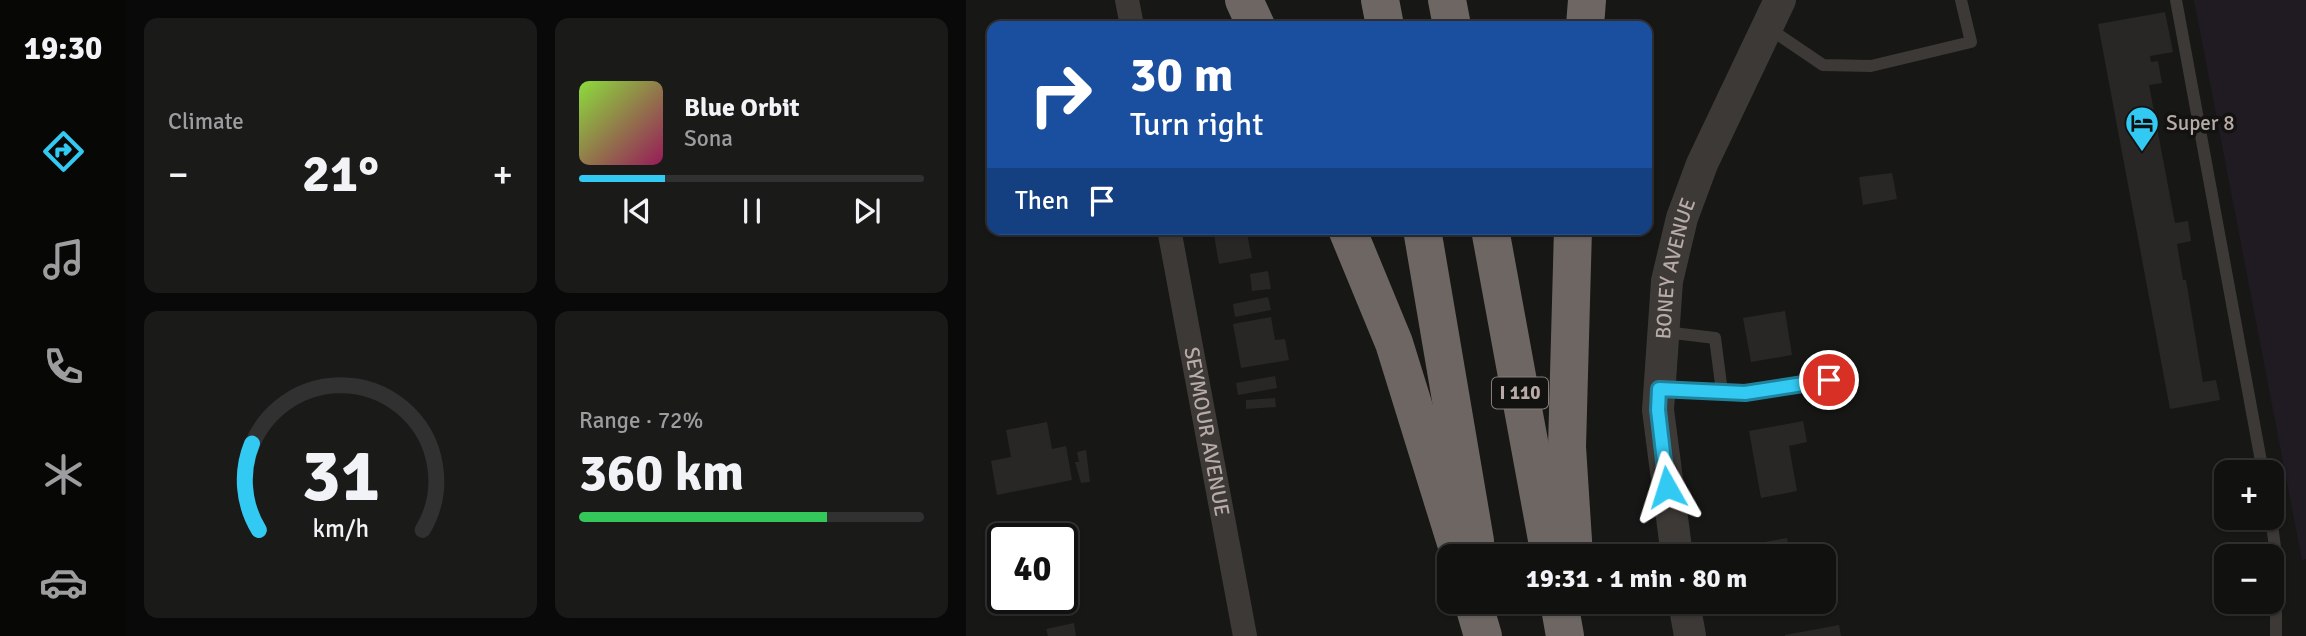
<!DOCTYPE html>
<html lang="en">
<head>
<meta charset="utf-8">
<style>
  body { margin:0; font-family:Signika,sans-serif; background:#1a1a19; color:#f1f3f6; height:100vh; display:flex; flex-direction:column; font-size:26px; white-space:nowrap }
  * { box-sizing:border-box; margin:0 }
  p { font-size:23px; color:#9c9d9f }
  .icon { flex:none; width:38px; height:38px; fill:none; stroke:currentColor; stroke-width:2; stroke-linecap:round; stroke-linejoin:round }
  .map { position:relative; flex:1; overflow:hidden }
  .drawer { display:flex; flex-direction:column; gap:18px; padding:18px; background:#090909; width:840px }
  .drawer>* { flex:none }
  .hud { position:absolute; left:21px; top:21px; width:665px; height:214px; border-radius:14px; box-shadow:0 2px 5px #0004,0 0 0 2px #303130; background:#1a4fa0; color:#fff; overflow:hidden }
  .controls { position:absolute; left:1248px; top:460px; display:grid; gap:14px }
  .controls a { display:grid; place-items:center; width:70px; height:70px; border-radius:14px; background:#111110; box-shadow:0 2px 5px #0004,0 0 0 2px #303130; font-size:35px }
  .speed { position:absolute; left:21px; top:523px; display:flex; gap:14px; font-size:35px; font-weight:700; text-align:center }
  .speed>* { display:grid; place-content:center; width:91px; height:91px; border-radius:50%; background:#111110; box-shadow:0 2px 5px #0004,0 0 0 2px #303130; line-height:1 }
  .speed .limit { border:4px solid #111; border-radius:10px; background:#fff; color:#111 }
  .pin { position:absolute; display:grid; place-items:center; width:60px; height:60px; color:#fff; margin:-30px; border:4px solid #fff; border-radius:50%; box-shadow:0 2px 7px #0007 }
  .me { position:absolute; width:77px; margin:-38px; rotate:354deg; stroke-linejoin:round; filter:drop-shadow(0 0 5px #0008) }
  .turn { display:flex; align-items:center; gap:24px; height:147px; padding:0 28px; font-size:32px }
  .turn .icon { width:91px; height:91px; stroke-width:2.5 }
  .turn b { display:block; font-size:49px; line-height:60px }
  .then { display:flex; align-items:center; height:66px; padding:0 28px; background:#0003; gap:14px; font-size:26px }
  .big { font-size:52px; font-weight:700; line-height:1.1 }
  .drawer .card { flex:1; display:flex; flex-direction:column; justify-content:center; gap:10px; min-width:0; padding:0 24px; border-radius:14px; background:#1a1a19 }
  .drawer .dial { align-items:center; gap:0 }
  .dial svg { height:182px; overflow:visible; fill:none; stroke:#303130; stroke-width:7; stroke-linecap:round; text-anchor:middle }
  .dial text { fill:#f1f3f6; stroke:none }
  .song { display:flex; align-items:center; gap:21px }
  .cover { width:84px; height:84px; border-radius:10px; background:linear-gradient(135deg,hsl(90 70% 55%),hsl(330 70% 35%)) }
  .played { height:7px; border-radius:4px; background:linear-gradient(90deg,#32c9f3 25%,#303130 25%) }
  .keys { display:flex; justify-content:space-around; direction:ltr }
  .heat { display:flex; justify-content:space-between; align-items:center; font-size:38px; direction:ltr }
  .charge { height:10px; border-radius:5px; background:linear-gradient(90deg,#34c759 72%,#303130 0) }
  .drawer .tiles { flex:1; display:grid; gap:18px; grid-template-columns:repeat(2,1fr) }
  .trip { position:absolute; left:471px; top:544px; width:399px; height:70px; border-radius:14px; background:#111110; box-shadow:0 2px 5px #0004,0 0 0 2px #303130; font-weight:700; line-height:70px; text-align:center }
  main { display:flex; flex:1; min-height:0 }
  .tab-bar { display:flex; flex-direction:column; width:126px; justify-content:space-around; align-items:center; background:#070706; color:#9c9d9f }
  .tab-bar .icon { width:49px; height:49px }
  .tab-bar .active { color:#32c9f3 }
  .tab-bar b { font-size:32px; color:#f1f3f6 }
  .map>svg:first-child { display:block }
  .green { fill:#201b22 }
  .building { fill:#282725 }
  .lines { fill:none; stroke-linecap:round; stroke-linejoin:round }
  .service { stroke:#3d3936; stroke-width:12 }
  .minor { stroke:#3d3936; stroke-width:24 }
  .tertiary { stroke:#3d3936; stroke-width:32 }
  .motorway { stroke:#6e6662; stroke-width:38 }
  .route-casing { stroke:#20839e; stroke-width:18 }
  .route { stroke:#32c9f3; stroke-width:12 }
  .labels { text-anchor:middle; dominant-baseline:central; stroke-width:7; stroke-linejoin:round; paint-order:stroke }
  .shield { fill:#121211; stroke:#867d7a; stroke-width:2 }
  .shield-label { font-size:19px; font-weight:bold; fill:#b8aba7 }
  .poi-label { font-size:21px; fill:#b8aba7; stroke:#121211; text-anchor:start }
  .street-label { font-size:21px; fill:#b8aba7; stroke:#121211 }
</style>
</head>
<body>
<main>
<nav class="tab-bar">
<b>19:30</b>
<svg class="icon active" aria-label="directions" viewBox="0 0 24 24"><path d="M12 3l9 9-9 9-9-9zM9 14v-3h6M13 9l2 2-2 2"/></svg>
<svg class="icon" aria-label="music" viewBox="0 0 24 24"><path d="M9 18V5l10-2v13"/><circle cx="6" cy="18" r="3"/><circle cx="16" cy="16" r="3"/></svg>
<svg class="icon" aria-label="phone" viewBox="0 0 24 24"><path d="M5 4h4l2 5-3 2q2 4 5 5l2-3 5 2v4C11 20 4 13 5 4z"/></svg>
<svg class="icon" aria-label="climate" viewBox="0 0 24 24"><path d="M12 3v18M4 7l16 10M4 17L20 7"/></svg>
<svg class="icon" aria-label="car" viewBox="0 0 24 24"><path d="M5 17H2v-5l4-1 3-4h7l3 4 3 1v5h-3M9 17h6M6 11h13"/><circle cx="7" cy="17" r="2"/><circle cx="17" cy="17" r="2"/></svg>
</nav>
<section class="drawer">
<div class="tiles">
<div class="card"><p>Climate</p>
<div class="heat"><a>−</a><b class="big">21°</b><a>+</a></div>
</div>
<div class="card">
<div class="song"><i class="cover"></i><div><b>Blue Orbit</b><p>Sona</p></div></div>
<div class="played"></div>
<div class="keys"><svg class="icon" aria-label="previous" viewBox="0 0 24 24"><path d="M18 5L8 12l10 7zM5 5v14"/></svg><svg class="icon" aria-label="pause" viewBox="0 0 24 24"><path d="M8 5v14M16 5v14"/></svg><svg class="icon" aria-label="next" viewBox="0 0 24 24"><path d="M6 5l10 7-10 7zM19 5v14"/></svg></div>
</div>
<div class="card dial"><svg viewBox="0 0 100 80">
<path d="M14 69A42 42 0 1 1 86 69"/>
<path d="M14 69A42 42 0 0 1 11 31" stroke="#32c9f3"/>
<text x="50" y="56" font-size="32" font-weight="700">31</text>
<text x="50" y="72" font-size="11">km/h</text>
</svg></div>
<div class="card"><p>Range · 72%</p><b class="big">360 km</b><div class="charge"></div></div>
</div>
</section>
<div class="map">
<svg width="1340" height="636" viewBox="0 0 1340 636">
  <rect width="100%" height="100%" fill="#171715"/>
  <path class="green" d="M1228 0H1340V559L1336 560Z"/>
  <g class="building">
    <path d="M1199 12 1207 52 1184 56 1185 62 1192 61 1196 83 1183 85 1209 223 1222 221 1225 241 1211 244 1217 280H1220L1237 382 1250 380 1254 400 1204 409 1132 24Z"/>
    <path d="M926 173 931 199 897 205 893 177Z"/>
    <path d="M247 229H280L286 258 253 264Z"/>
    <path d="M302 271 305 289 286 291 284 274Z"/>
    <path d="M302 297 305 310 269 317 267 304Z"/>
    <path d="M819 311 826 355 785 362 777 318Z"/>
    <path d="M305 317 309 340 319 339 323 360 275 368 267 324Z"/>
    <path d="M309 376 311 388 272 395 270 383Z"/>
    <path d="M309 398 310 407 280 409V400Z"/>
    <path d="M837 421 841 442 823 446 831 491 795 498 783 431Z"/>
    <path d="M81 422 86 449 100 446 106 480 31 495 25 461 45 457 40 430Z"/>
    <path d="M120 450 124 482 115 483 109 462H113L111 452Z"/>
    <path d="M821 538 825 556H784L782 545Z"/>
    <path d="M108 623 110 636H82L80 629Z"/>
    <path d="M873 625 875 636H819V635Z"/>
  </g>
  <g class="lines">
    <g class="service">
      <path d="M1210 0 1297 472"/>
      <path d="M801 27 857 65 905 66 1005 42 995 0"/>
      <path d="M699 332 749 338 756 392"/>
      <path d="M694 389 779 393 863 380"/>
      <path d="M1305 518 1310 554V636"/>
    </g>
    <g class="minor">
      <path d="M161 0 166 26"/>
      <path id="s1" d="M203 229 279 636"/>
    </g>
    <g class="tertiary">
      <path id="s2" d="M711 556 692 410 701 281 716 218 736 164 814 0"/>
      <path d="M718 602 724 636"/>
    </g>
    <g class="motorway">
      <path d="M278 0 290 26"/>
      <path d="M414 0 419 26"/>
      <path d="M481 0 486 26"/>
      <path d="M619 26 621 0"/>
      <path d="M381 229 428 343 494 556"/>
      <path d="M456 229 509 541"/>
      <path d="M524 229 584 556"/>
      <path d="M607 229 601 447 608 556"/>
      <path d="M507 602 517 636"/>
      <path d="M593 602 599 636"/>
    </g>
  </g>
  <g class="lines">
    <g class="route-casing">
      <path id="route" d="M701 487 692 410 693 389 779 393 863 380"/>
    </g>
    <use href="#route" class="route"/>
  </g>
  <defs>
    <g id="hotel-pin" transform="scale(1.75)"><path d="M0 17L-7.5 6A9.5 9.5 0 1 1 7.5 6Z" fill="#32c9f3" stroke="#121211"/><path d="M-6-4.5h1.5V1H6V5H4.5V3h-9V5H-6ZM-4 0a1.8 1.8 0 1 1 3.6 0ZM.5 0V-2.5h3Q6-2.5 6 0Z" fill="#111"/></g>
  </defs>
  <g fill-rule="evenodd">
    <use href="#hotel-pin" x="1176" y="123"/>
  </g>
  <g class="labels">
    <rect class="shield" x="526" y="377.5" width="56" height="31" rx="5"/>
    <g class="shield-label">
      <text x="554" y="393">I 110</text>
    </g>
    <g class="poi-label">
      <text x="1200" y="123">Super 8</text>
    </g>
    <g class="street-label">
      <text stroke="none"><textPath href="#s2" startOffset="290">BONEY AVENUE</textPath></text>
      <text stroke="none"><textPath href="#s1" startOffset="206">SEYMOUR AVENUE</textPath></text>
    </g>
  </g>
</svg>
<div class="controls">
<a>+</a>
<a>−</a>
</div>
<div class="speed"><div class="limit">40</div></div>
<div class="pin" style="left:863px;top:380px;background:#d93025"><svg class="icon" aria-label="arrive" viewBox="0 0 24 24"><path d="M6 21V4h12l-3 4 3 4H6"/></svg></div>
<svg class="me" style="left:701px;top:487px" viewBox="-20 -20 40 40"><path d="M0-17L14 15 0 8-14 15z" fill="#32c9f3" stroke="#fff" stroke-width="4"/></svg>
<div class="trip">19:31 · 1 min · 80 m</div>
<div class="hud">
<div class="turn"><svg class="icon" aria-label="right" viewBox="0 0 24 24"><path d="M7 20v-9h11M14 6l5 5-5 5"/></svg><div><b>30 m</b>Turn right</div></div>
<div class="then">Then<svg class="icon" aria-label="arrive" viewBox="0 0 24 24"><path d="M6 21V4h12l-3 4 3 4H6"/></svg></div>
</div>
</div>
</main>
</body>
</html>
